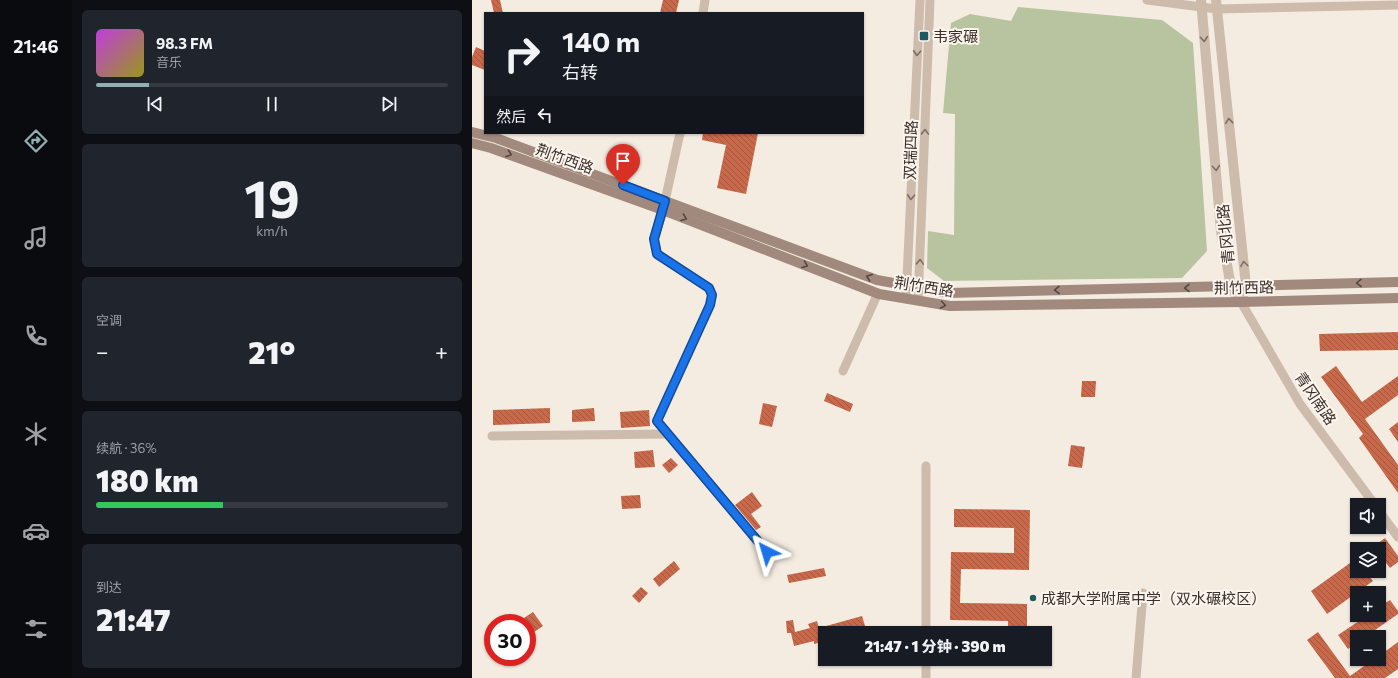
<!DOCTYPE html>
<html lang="zh">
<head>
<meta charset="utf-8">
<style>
  body { margin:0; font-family:Commissioner,"Noto Sans SC",sans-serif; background:#20242c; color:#f1f3f6; height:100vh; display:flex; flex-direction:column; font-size:15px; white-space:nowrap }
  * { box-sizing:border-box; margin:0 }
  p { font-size:13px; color:#9ea1a6 }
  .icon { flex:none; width:22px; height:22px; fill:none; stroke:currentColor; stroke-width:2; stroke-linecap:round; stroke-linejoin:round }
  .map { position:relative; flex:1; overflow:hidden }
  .details { display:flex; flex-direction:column; gap:10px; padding:10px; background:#0d0f14; width:400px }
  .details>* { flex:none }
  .top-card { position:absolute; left:12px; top:12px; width:380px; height:122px; border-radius:0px; box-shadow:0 1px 3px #0004; background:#171b24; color:#f1f3f6; overflow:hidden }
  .tools { position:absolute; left:878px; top:498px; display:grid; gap:8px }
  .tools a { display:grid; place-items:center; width:36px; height:36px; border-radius:0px; background:#171b24; box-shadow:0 1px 3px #0004; font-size:20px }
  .speed { position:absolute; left:12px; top:614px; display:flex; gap:8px; font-size:20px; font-weight:700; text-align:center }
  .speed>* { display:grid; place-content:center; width:52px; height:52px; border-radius:50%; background:#171b24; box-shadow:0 1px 3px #0004; line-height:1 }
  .speed .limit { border:6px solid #d22; background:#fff; color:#111 }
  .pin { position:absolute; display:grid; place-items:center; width:34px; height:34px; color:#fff; margin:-41px -17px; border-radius:50% 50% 50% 0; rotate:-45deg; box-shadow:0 0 4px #0007 }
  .pin .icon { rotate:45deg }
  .me { position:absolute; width:44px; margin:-22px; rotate:320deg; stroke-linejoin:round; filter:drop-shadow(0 0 3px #0008) }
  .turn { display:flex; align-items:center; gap:14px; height:84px; padding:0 12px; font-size:18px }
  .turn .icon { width:52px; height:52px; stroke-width:2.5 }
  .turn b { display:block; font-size:28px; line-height:34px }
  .then { display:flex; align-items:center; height:38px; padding:0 12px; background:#0003; gap:8px; font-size:15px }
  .big { font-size:30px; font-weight:800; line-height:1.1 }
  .details .tile { flex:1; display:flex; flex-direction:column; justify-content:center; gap:6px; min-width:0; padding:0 14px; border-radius:6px; background:#20242c }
  .details .dial { align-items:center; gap:0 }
  .dial b { font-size:52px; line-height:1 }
  .song { display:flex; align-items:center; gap:12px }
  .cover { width:48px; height:48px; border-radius:6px; background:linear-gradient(135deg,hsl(290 70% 55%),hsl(60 70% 35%)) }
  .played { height:4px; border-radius:2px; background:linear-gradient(90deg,#92aeb2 15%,#363941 15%) }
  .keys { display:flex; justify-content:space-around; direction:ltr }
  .heat { display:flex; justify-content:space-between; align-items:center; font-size:22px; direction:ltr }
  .charge { height:6px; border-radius:3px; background:linear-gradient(90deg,#34c759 36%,#363941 0) }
  .trip { position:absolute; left:346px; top:626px; width:234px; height:40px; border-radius:0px; background:#171b24; box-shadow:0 1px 3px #0004; font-weight:800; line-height:40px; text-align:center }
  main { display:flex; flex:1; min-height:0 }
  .tab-bar { display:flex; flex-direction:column; width:72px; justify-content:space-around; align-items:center; background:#090b0e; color:#9ea1a6 }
  .tab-bar .icon { width:28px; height:28px }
  .tab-bar .current { color:#92aeb2 }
  .tab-bar b { font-size:18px; color:#f1f3f6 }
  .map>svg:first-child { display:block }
  .grass { fill:#b8c4a0 }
  .building { fill:url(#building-back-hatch) }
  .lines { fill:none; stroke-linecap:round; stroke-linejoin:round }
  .minor { stroke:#cdbbac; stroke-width:9 }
  .tertiary { stroke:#cdbbac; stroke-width:10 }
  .secondary { stroke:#a18a7d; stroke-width:10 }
  .oneway { stroke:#7d6f65 }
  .oneway2 { stroke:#544640 }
  .route-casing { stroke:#114b97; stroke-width:10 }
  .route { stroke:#1a73e8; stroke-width:7 }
  .poi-dot { fill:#1f5a5e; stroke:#fbf5ee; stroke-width:1.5 }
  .labels { text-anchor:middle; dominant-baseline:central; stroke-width:4; stroke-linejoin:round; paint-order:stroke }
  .poi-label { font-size:15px; fill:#3b302b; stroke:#fbf5ee; text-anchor:start }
  .street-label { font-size:15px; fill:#3b302b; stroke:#fbf5ee }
</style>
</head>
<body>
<main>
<nav class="tab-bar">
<b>21:46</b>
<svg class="icon current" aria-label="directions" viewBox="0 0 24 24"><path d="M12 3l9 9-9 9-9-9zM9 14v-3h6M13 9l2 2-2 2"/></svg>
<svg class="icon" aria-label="music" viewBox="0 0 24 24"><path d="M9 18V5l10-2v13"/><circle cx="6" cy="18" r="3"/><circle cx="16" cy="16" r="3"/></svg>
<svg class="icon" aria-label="phone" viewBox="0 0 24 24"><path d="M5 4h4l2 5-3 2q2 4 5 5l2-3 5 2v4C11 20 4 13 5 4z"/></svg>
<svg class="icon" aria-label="climate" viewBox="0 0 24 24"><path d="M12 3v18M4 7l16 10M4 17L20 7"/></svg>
<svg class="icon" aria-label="car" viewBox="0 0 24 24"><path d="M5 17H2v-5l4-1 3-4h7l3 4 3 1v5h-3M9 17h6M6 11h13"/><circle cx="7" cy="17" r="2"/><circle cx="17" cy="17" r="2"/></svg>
<svg class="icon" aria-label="filters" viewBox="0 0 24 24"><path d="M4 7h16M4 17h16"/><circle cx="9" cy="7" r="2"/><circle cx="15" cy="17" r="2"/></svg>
</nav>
<section class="details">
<div class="tile">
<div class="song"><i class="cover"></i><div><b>98.3 FM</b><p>音乐</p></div></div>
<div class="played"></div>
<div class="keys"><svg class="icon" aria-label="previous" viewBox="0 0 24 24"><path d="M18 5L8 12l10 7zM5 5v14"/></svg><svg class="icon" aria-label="pause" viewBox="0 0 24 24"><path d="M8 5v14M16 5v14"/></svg><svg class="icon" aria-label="next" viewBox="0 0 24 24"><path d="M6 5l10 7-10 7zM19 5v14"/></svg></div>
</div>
<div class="tile dial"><b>19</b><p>km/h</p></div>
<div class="tile"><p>空调</p>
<div class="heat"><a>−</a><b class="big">21°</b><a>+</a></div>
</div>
<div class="tile"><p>续航 · 36%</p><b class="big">180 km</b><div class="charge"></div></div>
<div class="tile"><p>到达</p><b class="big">21:47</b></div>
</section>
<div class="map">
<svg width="926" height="678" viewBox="0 0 926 678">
  <defs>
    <pattern id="building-back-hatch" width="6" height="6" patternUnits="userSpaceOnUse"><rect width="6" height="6" fill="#c8694b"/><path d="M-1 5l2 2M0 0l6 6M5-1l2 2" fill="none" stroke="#a4573f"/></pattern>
  </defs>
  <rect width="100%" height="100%" fill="#f4ebe1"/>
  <path class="grass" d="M546 7 690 20 721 43 735 251 710 278 472 281 455 268 456 231 482 235 483 114 471 113 479 23 498 14 539 21Z"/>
  <g class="building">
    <path d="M19 0H28L31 13H22Z"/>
    <path d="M191 0H207L204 13H188Z"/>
    <path d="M4 47 13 51V70L0 65V57Z"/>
    <path d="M231 133H286L274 194 245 188 254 145 230 140Z"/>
    <path d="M926 332V350L848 351 847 334Z"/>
    <path d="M864 366 890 402 926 376V395L893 419 926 465V493L887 438 891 434 849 377Z"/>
    <path d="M610 381H624L623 397H609Z"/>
    <path d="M355 393 381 404 378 412 352 401Z"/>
    <path d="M291 403 305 406 300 427 287 424Z"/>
    <path d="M78 408V423L21 425V410Z"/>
    <path d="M122 408 123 421 100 422V410Z"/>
    <path d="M177 410 178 426 149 428 148 412Z"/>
    <path d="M926 422V442L917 429Z"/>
    <path d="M599 445 613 447 610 468 596 466Z"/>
    <path d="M181 450 183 467 163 468 162 452Z"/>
    <path d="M199 458 206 465 197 473 190 465Z"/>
    <path d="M280 492 290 506 279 514 289 527 284 530 263 505Z"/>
    <path d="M168 495 169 508 150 509 149 496Z"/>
    <path d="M482 509 558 510 557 570 489 569 488 603 555 604V633H536V621L478 620 479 552 542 553V528L482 527Z"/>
    <path d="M913 538 926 556V562L918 568 911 559 907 561V549H898Z"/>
    <path d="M885 558V571H893L901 581 855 614 839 591Z"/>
    <path d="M202 561 208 569 187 587 181 579Z"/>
    <path d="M352 568 354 576 317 583 315 575Z"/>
    <path d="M169 587 176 593 167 603 160 596Z"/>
    <path d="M918 600 926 611V614L893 637H885V642L876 649 866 635 896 615H907V607Z"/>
    <path d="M61 612 71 626 62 632 52 618Z"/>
    <path d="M390 616 394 629 379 633H353V641L342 644V641L322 646 319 633H315L314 621 321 620 323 632 338 628 336 624 345 621 347 628Z"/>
    <path d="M846 632 878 676 902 659H907V656L926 642V669L913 678H863L835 640Z"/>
  </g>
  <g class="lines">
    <g class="minor">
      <path d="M675 0 745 9 926 5"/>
      <path d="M231 13 233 0"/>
      <path d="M208 133 191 210 182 239 185 254 237 288 240 295 238 305 185 421 295 552"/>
      <path d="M434 299 448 0"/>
      <path d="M446 301 458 0"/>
      <path d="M769 302 828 404 903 505"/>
      <path d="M371 371 406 293"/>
      <path d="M20 436 196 434"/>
      <path d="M907 511 926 537"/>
      <path d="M454 633V466"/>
      <path d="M454 678V659"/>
      <path d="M664 678 671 593"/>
    </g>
    <g class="tertiary">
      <path d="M729 0 749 231 759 287 769 302"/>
      <path d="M744 0 774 286 769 302"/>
    </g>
    <g class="secondary">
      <path d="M0 132 24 138 405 280 476 293 926 282"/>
      <path d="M0 143 19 148 191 210 407 294 478 306 769 302 926 298"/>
    </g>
  </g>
  <defs><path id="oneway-chevron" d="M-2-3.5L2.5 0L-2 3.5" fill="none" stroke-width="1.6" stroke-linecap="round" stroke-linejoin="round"/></defs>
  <g class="oneway">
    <use href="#oneway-chevron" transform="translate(732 39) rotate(85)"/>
    <use href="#oneway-chevron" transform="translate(445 53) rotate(93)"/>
    <use href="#oneway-chevron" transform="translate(757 121) rotate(-96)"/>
    <use href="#oneway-chevron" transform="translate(453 132) rotate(-88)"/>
    <use href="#oneway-chevron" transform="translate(744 168) rotate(85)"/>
    <use href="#oneway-chevron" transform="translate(439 197) rotate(93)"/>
    <use href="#oneway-chevron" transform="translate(448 262) rotate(-88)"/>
    <use href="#oneway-chevron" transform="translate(772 264) rotate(-97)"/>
  </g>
  <g class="oneway2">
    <use href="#oneway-chevron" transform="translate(37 154) rotate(20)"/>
    <use href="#oneway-chevron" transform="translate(212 218) rotate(21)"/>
    <use href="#oneway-chevron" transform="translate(333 265) rotate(21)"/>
    <use href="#oneway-chevron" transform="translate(397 277) rotate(-160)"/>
    <use href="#oneway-chevron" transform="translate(887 283) rotate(179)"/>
    <use href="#oneway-chevron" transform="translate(715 288) rotate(179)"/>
    <use href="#oneway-chevron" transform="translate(585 290) rotate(179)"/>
    <use href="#oneway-chevron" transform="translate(471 305) rotate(10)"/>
  </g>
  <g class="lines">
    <g class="route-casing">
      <path id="route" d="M151 185 193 201 182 239 185 254 237 288 240 295 238 305 185 421 295 552"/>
    </g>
    <use href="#route" class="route"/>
  </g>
  <g class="poi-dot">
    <rect x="447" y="31" width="10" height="10" rx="2"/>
    <circle cx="561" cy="598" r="4"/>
  </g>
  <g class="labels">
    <g class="poi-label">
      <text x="461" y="36">韦家碾</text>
      <text x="569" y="598">成都大学附属中学（双水碾校区）</text>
    </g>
    <g class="street-label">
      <text transform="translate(438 150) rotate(-88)">双瑞四路</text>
      <text transform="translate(93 158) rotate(20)">荆竹西路</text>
      <text transform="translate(753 234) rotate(-96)">青冈北路</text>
      <text transform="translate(452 286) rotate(9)">荆竹西路</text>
      <text transform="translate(772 287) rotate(-1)">荆竹西路</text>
      <text transform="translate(844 398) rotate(56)">青冈南路</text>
    </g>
  </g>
</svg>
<div class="tools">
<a><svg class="icon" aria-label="sound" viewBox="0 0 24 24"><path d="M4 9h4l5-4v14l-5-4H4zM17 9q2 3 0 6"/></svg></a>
<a><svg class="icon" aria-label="layers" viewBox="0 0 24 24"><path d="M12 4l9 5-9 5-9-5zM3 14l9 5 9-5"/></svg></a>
<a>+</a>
<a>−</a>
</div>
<div class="speed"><div class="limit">30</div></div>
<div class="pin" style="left:151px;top:185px;background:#d93025"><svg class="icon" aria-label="arrive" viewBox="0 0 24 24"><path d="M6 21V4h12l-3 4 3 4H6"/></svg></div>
<svg class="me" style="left:295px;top:552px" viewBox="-20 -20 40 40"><path d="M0-17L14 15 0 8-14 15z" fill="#1a73e8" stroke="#fff" stroke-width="4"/></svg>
<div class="trip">21:47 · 1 分钟 · 390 m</div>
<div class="top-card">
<div class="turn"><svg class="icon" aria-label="right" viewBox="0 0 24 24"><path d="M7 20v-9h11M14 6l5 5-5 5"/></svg><div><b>140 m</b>右转</div></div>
<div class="then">然后<svg class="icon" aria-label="left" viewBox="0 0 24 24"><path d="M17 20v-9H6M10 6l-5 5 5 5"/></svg></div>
</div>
</div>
</main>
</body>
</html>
